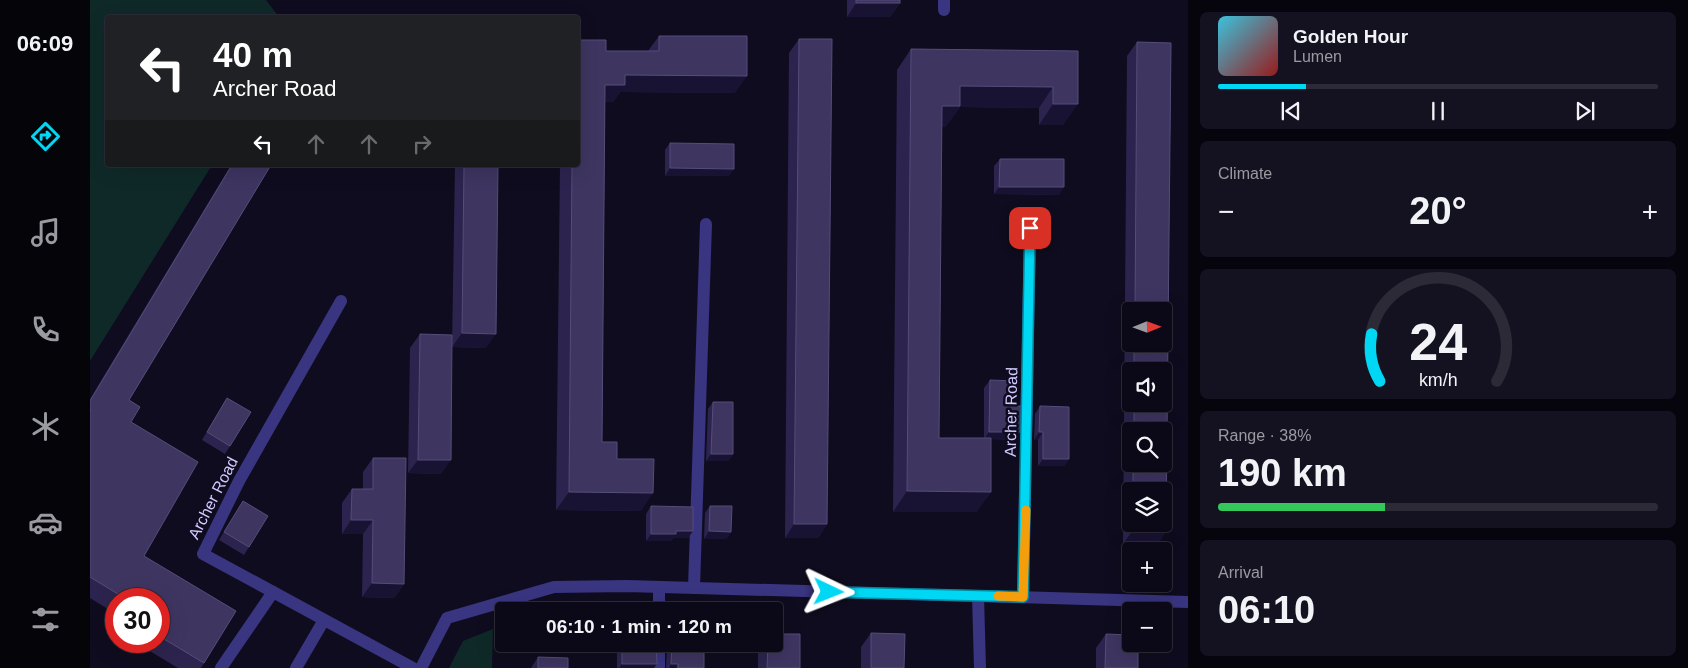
<!DOCTYPE html>
<html lang="en">
<head>
<meta charset="utf-8">
<style>
  body { margin:0; font-family:Helvetica,sans-serif; background:#141220; color:#f1f3f6; height:100vh; display:flex; flex-direction:column; font-size:19px; white-space:nowrap }
  * { box-sizing:border-box; margin:0 }
  p { font-size:16px; color:#9a9aa1 }
  .icon { flex:none; width:28px; height:28px; fill:none; stroke:currentColor; stroke-width:2; stroke-linecap:round; stroke-linejoin:round }
  .map { position:relative; flex:1; overflow:hidden }
  .side { display:flex; flex-direction:column; gap:12px; padding:12px; background:#06050d; width:500px }
  .side>* { flex:none }
  .guide { position:absolute; left:15px; top:15px; width:475px; height:152px; border-radius:5px; box-shadow:0 5px 20px #0002,0 0 0 1px #2b2a36; background:#202124; color:#fff; overflow:hidden }
  .needle { width:32px; rotate:89deg }
  .fabs { position:absolute; left:1032px; top:302px; display:grid; gap:10px }
  .fabs a { display:grid; place-items:center; width:50px; height:50px; border-radius:5px; background:#0b0917; box-shadow:0 5px 20px #0002,0 0 0 1px #2b2a36; font-size:25px }
  .speed { position:absolute; left:15px; top:588px; display:flex; gap:10px; font-size:25px; font-weight:700; text-align:center }
  .speed>* { display:grid; place-content:center; width:65px; height:65px; border-radius:50%; background:#0b0917; box-shadow:0 5px 20px #0002,0 0 0 1px #2b2a36; line-height:1 }
  .speed .limit { border:8px solid #d22; background:#fff; color:#111 }
  .pin { position:absolute; display:grid; place-items:center; width:42px; height:42px; color:#fff; margin:-21px; border-radius:10px; box-shadow:0 2px 8px #0006 }
  .me { position:absolute; width:55px; margin:-28px; rotate:92deg; stroke-linejoin:round; filter:drop-shadow(0 0 4px #0008) }
  .turn { display:flex; align-items:center; gap:18px; height:105px; padding:0 25px; font-size:22px }
  .turn .icon { width:65px; height:65px; stroke-width:2.5 }
  .turn b { display:block; font-size:35px; line-height:42px }
  .lanes { display:flex; align-items:center; height:48px; padding:0 25px; background:#0003; justify-content:center; gap:25px; direction:ltr }
  .lanes .off { opacity:.35 }
  .big { font-size:38px; font-weight:700; line-height:1.1 }
  .side .card { flex:1; display:flex; flex-direction:column; justify-content:center; gap:8px; min-width:0; padding:0 18px; border-radius:8px; background:#141220 }
  .side .dial { align-items:center; gap:0 }
  .dial svg { height:130px; overflow:visible; fill:none; stroke:#2b2a36; stroke-width:7; stroke-linecap:round; text-anchor:middle }
  .dial text { fill:#f1f3f6; stroke:none }
  .song { display:flex; align-items:center; gap:15px }
  .cover { width:60px; height:60px; border-radius:8px; background:linear-gradient(135deg,hsl(190 70% 55%),hsl(0 70% 35%)) }
  .played { height:5px; border-radius:2px; background:linear-gradient(90deg,#00d7f5 20%,#2b2a36 20%) }
  .keys { display:flex; justify-content:space-around; direction:ltr }
  .heat { display:flex; justify-content:space-between; align-items:center; font-size:28px; direction:ltr }
  .charge { height:8px; border-radius:4px; background:linear-gradient(90deg,#34c759 38%,#2b2a36 0) }
  .trip { position:absolute; left:405px; top:602px; width:288px; height:50px; border-radius:5px; background:#0b0917; box-shadow:0 5px 20px #0002,0 0 0 1px #2b2a36; font-weight:700; line-height:50px; text-align:center }
  main { display:flex; flex:1; min-height:0 }
  .dock { display:flex; flex-direction:column; width:90px; justify-content:space-around; align-items:center; background:#040409; color:#9a9aa1 }
  .dock .icon { width:35px; height:35px }
  .dock .selected { color:#00d7f5 }
  .dock b { font-size:22px; color:#f1f3f6 }
  .map>svg:first-child { display:block }
  .green { fill:#0f2929 }
  .lines { fill:none; stroke-linecap:round; stroke-linejoin:round }
  .lane { stroke:#393580; stroke-width:12 }
  .street { stroke:#393580; stroke-width:12 }
  .wall { fill:#2c244e; fill-rule:evenodd }
  .shaded-wall { fill:#191333 }
  .building { fill:#3e3561; stroke:#554d7a }
  .route-casing { stroke:#008c9f; stroke-width:12 }
  .route { stroke:#00d7f5; stroke-width:9 }
  .slow { stroke:#f59e0b; stroke-width:9 }
  .labels { text-anchor:middle; dominant-baseline:central; stroke-width:5; stroke-linejoin:round; paint-order:stroke }
  .street-label { font-size:16px; fill:#d1caff; stroke:#0f0c1f }
</style>
</head>
<body>
<main>
<nav class="dock">
<b>06:09</b>
<svg class="icon selected" aria-label="directions" viewBox="0 0 24 24"><path d="M12 3l9 9-9 9-9-9zM9 14v-3h6M13 9l2 2-2 2"/></svg>
<svg class="icon" aria-label="music" viewBox="0 0 24 24"><path d="M9 18V5l10-2v13"/><circle cx="6" cy="18" r="3"/><circle cx="16" cy="16" r="3"/></svg>
<svg class="icon" aria-label="phone" viewBox="0 0 24 24"><path d="M5 4h4l2 5-3 2q2 4 5 5l2-3 5 2v4C11 20 4 13 5 4z"/></svg>
<svg class="icon" aria-label="climate" viewBox="0 0 24 24"><path d="M12 3v18M4 7l16 10M4 17L20 7"/></svg>
<svg class="icon" aria-label="car" viewBox="0 0 24 24"><path d="M5 17H2v-5l4-1 3-4h7l3 4 3 1v5h-3M9 17h6M6 11h13"/><circle cx="7" cy="17" r="2"/><circle cx="17" cy="17" r="2"/></svg>
<svg class="icon" aria-label="filters" viewBox="0 0 24 24"><path d="M4 7h16M4 17h16"/><circle cx="9" cy="7" r="2"/><circle cx="15" cy="17" r="2"/></svg>
</nav>
<div class="map">
<svg width="1098" height="668" viewBox="0 0 1098 668">
  <rect width="100%" height="100%" fill="#0f0c1f"/>
  <g class="green">
    <path d="M0 0H176L189 17 18 18V165H122L0 361Z"/>
    <path d="M403 629 402 668H359L373 641Z"/>
  </g>
  <g class="lines">
    <g class="lane">
      <path d="M131 668 183 592"/>
      <path d="M206 668 234 620"/>
    </g>
    <g class="street">
      <path d="M854 10V0"/>
      <path d="M251 301 149 481 113 554 323 668"/>
      <path d="M604 588 616 224"/>
      <path d="M888 596 890 668"/>
      <path d="M933 597 940 228"/>
      <path d="M569 611V587"/>
      <path d="M569 644V668"/>
      <path d="M331 668 357 618 464 587 537 586 1098 602"/>
    </g>
  </g>
  <g class="wall">
    <path d="M757 0H810V3L800 17H757Z"/>
    <path d="M569 36 645 93 530 92 523 102H515L512 442 527 459 551 511 466 510 470 165H488L516 51H558Z"/>
    <path d="M709 39 737 524 728 538H695L699 53Z"/>
    <path d="M1047 42 1081 43 1076 531 1067 545 1033 544 1037 56ZM1041 311H1074V344H1041ZM1041 371H1074V404H1041ZM1041 431H1074V464H1041ZM1041 491H1074V524H1041Z"/>
    <path d="M821 49 988 51 973 125H949V108L870 107 855 127H852L849 438H894V388L900 380 924 406 933 432 928 440 901 439V492L886 512H803L807 70Z"/>
    <path d="M580 143 639 176H575V150Z"/>
    <path d="M910 159 969 195 904 194V166Z"/>
    <path d="M141 165H181L39 400 54 556 114 663 111 668H88L43 641H69V599H26V614L0 598V399Z"/>
    <path d="M365 165H408L396 348 362 347Z"/>
    <path d="M330 334 351 474 318 473 320 348Z"/>
    <path d="M137 398 140 446 135 454 112 440Z"/>
    <path d="M623 402 643 454 638 461H616L618 409Z"/>
    <path d="M950 406 979 459 974 466H948V440H944L945 414Z"/>
    <path d="M283 458 314 584 304 598 272 597 273 534H252V503L262 489H273V472Z"/>
    <path d="M153 501 159 547 154 555 129 540Z"/>
    <path d="M561 506 603 531 598 538H583L581 541H556V514Z"/>
    <path d="M620 506 641 532 636 539H614L615 513Z"/>
    <path d="M781 633 814 668H771V647Z"/>
    <path d="M1016 634 1048 668H1006V648Z"/>
    <path d="M529 644H566L564 668H527V646Z"/>
    <path d="M579 644H614V668H576L577 646Z"/>
    <path d="M671 644H684L710 668H668V647Z"/>
    <path d="M448 657 478 668H441Z"/>
  </g>
  <g class="shaded-wall">
    <path d="M766 3H810L800 17H757Z"/>
    <path d="M535 75 657 76 645 93 530 92 523 102H503L515 85Z"/>
    <path d="M870 86 963 87 949 108 870 107 855 127H838L852 106Z"/>
    <path d="M963 104H988L973 125H949Z"/>
    <path d="M580 168 644 169 639 176H575Z"/>
    <path d="M909 187H974L969 195 904 194Z"/>
    <path d="M372 333 406 334 396 348 362 347Z"/>
    <path d="M899 432H933L928 440 894 439Z"/>
    <path d="M949 432H953L948 440H944Z"/>
    <path d="M621 454H643L638 461H616Z"/>
    <path d="M953 459H979L974 466H948Z"/>
    <path d="M328 460H361L351 474 318 473Z"/>
    <path d="M817 491 901 492 886 512H803Z"/>
    <path d="M479 492 563 493 551 511 466 510Z"/>
    <path d="M261 520H283L273 534H252Z"/>
    <path d="M704 524H737L728 538H695Z"/>
    <path d="M1043 530 1076 531 1067 545 1033 544Z"/>
    <path d="M586 531H603L598 538H583L581 541H556L561 534Z"/>
    <path d="M619 531 641 532 636 539H614Z"/>
    <path d="M282 583 314 584 304 598 272 597Z"/>
    <path d="M532 664H567L564 668H529Z"/>
    <path d="M581 664H588L586 668H579Z"/>
  </g>
  <g class="building">
    <rect x="766" y="0" width="44" height="3"/>
    <path d="M569 36H657V76L535 75V85H515L512 442H527V459H564L563 493 479 492 482 165H488V40H516V51H569Z"/>
    <path d="M709 39H742L737 524H704Z"/>
    <path d="M1047 42 1081 43 1076 531 1043 530V524H1074V491H1043V464H1074V431H1044V404H1074V371H1044V344H1074V311H1045Z"/>
    <path d="M821 49 988 51V104H963V87L870 86V106H852L849 438H901V492L817 491Z"/>
    <path d="M580 143 644 144V169L580 168Z"/>
    <path d="M910 159H974V187H909Z"/>
    <path d="M142 165H181L39 400 50 407 41 422 108 462 54 556 146 611 114 663 69 636V599H36L0 577V412L1 410 0 409V401Z"/>
    <path d="M374 165H408L406 334 372 333Z"/>
    <path d="M330 334 362 335 361 460H328Z"/>
    <path d="M900 380 925 381 924 406H933V432H899Z"/>
    <path d="M137 398 161 412 140 446 117 432Z"/>
    <path d="M623 402H643V454H621Z"/>
    <path d="M950 406 979 407V459H953V432H949Z"/>
    <path d="M283 458H316L314 584 282 583 283 520H261L262 489H283Z"/>
    <path d="M153 501 178 516 159 547 134 532Z"/>
    <path d="M561 506 603 507V531H586V534H561Z"/>
    <path d="M620 506H642L641 532 619 531Z"/>
    <path d="M781 633 815 634 814 668H781Z"/>
    <path d="M684 634H710V668H677L678 644H684Z"/>
    <path d="M1016 634 1041 635V644H1048V668H1015Z"/>
    <path d="M532 644H566L567 664H532Z"/>
    <path d="M582 644H614V668H588V664H581Z"/>
    <path d="M448 657 478 658V668H448Z"/>
  </g>
  <g class="lines">
    <g class="route-casing">
      <path id="route" d="M739 592 933 597 940 228"/>
    </g>
    <use href="#route" class="route"/>
    <path class="slow" d="M908 596 933 597 936 510"/>
  </g>
  <g class="labels">
    <g class="street-label">
      <text transform="translate(921 412) rotate(-89)">Archer Road</text>
      <text transform="translate(123 498) rotate(-63)">Archer Road</text>
    </g>
  </g>
</svg>
<div class="fabs">
<a><svg class="needle" viewBox="-14 -14 28 28"><path d="M0-13l5 13h-10z" fill="#e53935"/><path d="M0 13l5-13h-10z" fill="#9a9aa1"/></svg></a>
<a><svg class="icon" aria-label="sound" viewBox="0 0 24 24"><path d="M4 9h4l5-4v14l-5-4H4zM17 9q2 3 0 6"/></svg></a>
<a><svg class="icon" aria-label="search" viewBox="0 0 24 24"><circle cx="10" cy="10" r="6"/><path d="M15 15l6 6"/></svg></a>
<a><svg class="icon" aria-label="layers" viewBox="0 0 24 24"><path d="M12 4l9 5-9 5-9-5zM3 14l9 5 9-5"/></svg></a>
<a>+</a>
<a>−</a>
</div>
<div class="speed"><div class="limit">30</div></div>
<div class="pin" style="left:940px;top:228px;background:#d93025"><svg class="icon" aria-label="arrive" viewBox="0 0 24 24"><path d="M6 21V4h12l-3 4 3 4H6"/></svg></div>
<svg class="me" style="left:739px;top:592px" viewBox="-20 -20 40 40"><path d="M0-17L14 15 0 8-14 15z" fill="#00d7f5" stroke="#fff" stroke-width="4"/></svg>
<div class="trip">06:10 · 1 min · 120 m</div>
<div class="guide">
<div class="turn"><svg class="icon" aria-label="left" viewBox="0 0 24 24"><path d="M17 20v-9H6M10 6l-5 5 5 5"/></svg><div><b>40 m</b>Archer Road</div></div>
<div class="lanes"><svg class="icon" aria-label="left" viewBox="0 0 24 24"><path d="M17 20v-9H6M10 6l-5 5 5 5"/></svg><svg class="icon off" aria-label="ahead" viewBox="0 0 24 24"><path d="M12 20V5M6 11l6-6 6 6"/></svg><svg class="icon off" aria-label="ahead" viewBox="0 0 24 24"><path d="M12 20V5M6 11l6-6 6 6"/></svg><svg class="icon off" aria-label="right" viewBox="0 0 24 24"><path d="M7 20v-9h11M14 6l5 5-5 5"/></svg></div>
</div>
</div>
<section class="side">
<div class="card">
<div class="song"><i class="cover"></i><div><b>Golden Hour</b><p>Lumen</p></div></div>
<div class="played"></div>
<div class="keys"><svg class="icon" aria-label="previous" viewBox="0 0 24 24"><path d="M18 5L8 12l10 7zM5 5v14"/></svg><svg class="icon" aria-label="pause" viewBox="0 0 24 24"><path d="M8 5v14M16 5v14"/></svg><svg class="icon" aria-label="next" viewBox="0 0 24 24"><path d="M6 5l10 7-10 7zM19 5v14"/></svg></div>
</div>
<div class="card"><p>Climate</p>
<div class="heat"><a>−</a><b class="big">20°</b><a>+</a></div>
</div>
<div class="card dial"><svg viewBox="0 0 100 80">
<path d="M14 69A42 42 0 1 1 86 69"/>
<path d="M14 69A42 42 0 0 1 9 40" stroke="#00d7f5"/>
<text x="50" y="56" font-size="32" font-weight="700">24</text>
<text x="50" y="72" font-size="11">km/h</text>
</svg></div>
<div class="card"><p>Range · 38%</p><b class="big">190 km</b><div class="charge"></div></div>
<div class="card"><p>Arrival</p><b class="big">06:10</b></div>
</section>
</main>
</body>
</html>
